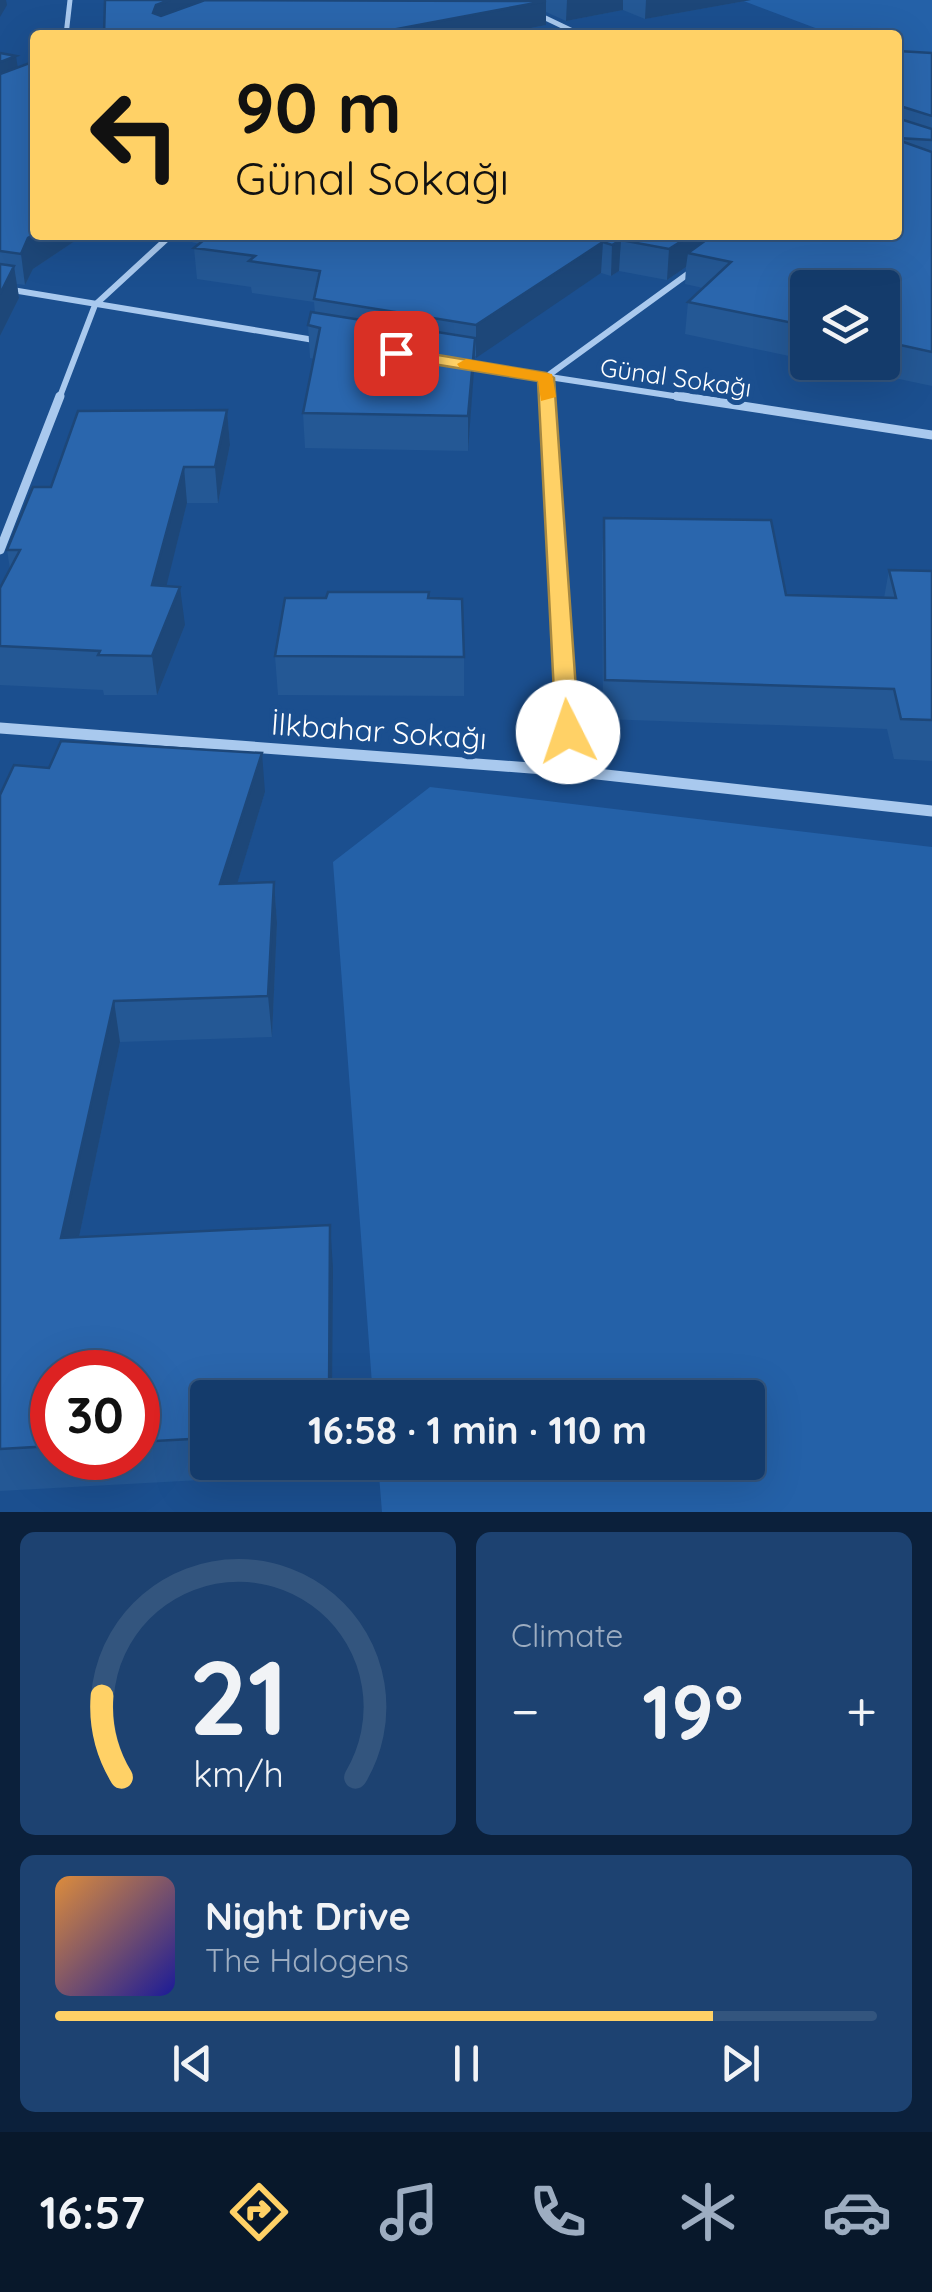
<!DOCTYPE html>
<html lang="en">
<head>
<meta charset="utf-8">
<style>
  body { margin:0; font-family:Quicksand,sans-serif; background:#1d4271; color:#f1f3f6; height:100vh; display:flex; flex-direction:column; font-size:38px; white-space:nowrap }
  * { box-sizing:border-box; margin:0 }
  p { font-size:32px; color:#9dadc1 }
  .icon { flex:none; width:55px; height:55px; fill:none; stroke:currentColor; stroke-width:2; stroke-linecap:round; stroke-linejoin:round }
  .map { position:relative; height:1512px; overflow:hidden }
  .panel { display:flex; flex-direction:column; gap:20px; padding:20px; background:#0b203b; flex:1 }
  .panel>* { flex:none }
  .top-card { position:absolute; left:30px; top:30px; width:872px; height:210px; border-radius:10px; box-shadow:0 10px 40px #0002,0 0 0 2px #33557e; background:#ffd166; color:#111; overflow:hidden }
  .tools { position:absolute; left:790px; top:270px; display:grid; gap:20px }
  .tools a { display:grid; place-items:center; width:110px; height:110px; border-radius:10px; background:#143b6b; box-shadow:0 10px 40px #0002,0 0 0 2px #33557e; font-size:50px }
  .speed { position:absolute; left:30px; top:1350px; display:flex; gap:20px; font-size:50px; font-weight:700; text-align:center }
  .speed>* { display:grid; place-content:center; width:130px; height:130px; border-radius:50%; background:#143b6b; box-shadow:0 10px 40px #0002,0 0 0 2px #33557e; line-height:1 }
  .speed .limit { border:15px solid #d22; background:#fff; color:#111 }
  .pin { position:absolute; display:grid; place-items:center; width:85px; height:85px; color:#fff; margin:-42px; border-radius:20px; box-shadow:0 5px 15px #0006 }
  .me { position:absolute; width:110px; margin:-55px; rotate:356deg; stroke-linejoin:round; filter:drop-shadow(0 0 8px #0008) }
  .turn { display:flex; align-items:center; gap:35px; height:210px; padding:0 40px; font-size:45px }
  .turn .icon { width:130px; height:130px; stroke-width:2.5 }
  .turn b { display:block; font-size:70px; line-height:85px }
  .big { font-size:75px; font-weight:800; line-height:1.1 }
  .panel .widget { flex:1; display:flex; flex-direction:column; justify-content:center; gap:15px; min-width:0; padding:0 35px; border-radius:15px; background:#1d4271 }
  .panel .dial { align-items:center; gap:0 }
  .dial svg { height:260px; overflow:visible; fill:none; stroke:#33557e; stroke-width:7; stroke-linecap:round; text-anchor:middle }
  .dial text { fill:#f1f3f6; stroke:none }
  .song { display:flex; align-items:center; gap:30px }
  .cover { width:120px; height:120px; border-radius:15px; background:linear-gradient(135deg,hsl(30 70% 55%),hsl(240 70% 35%)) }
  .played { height:10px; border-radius:5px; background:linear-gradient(90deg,#ffd166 80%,#33557e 80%) }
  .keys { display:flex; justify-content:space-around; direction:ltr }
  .heat { display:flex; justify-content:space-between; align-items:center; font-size:55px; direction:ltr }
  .panel .tiles { flex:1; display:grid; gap:20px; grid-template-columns:1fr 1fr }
  .widget:last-child { grid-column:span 2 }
  .trip { position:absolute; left:190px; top:1380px; width:575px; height:100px; border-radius:10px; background:#143b6b; box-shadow:0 10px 40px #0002,0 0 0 2px #33557e; font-weight:800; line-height:100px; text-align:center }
  .menu { display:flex; height:160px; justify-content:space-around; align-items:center; background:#08182b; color:#9dadc1 }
  .menu .icon { width:70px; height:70px }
  .menu .on { color:#ffd166 }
  .menu b { font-size:45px; color:#f1f3f6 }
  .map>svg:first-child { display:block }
  .green { fill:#2461a8 }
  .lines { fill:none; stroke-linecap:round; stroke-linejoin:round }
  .street-far3 { stroke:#a9c9ee; stroke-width:5 }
  .street-far2 { stroke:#a9c9ee; stroke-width:6 }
  .street-far1 { stroke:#a9c9ee; stroke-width:9 }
  .street { stroke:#a9c9ee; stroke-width:11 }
  .wall { fill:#245895; fill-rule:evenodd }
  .shaded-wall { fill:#1d4779 }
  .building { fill:#2a66ad; stroke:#1d4779; stroke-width:2.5 }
  .route { fill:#ffd166; stroke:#a68842; stroke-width:2.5 }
  .slow { fill:#f59e0b }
  .labels { text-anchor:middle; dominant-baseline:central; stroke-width:10; stroke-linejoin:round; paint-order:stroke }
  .far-street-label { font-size:25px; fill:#fff; stroke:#1b4f8f }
  .street-label { font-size:30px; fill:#fff; stroke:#1b4f8f }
</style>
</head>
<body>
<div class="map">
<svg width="932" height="1512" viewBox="0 0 932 1512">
  <rect width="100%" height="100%" fill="#1b4f8f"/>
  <g class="green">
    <path d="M741 0H932V67L898 59V35H834Z"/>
    <path d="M430 787 932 847V1512H382L378 1463 748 1462V1398L373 1397 333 862Z"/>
  </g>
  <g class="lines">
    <g class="street-far3">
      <path d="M537 14 581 35"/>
      <path d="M66 35 70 0"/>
    </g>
    <g class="street-far2">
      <path d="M0 288 320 341"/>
      <path d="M465 364 693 399"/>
      <path d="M59 399 95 305 171 235"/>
      <path d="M547 399 546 377 696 268"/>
    </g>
    <g class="street-far1">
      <path d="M547 396 565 684"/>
      <path d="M677 396 932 435"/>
      <path d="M0 550 60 396"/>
    </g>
    <g class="street">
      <path d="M565 681 570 771"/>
      <path d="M0 728 570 771 932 811"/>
    </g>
  </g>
  <g class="wall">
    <path d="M105 0H751L645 19 623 10 566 21 546 12V25L495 35H104Z"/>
    <path d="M898 51 932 53V386L819 362H882V288H808V360L685 334 688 302 703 288 685 284 686 267 667 280 619 271 611 276 601 273 474 357 468 451 305 448 303 413 314 359 310 358 308 325 315 313 314 302 252 293 251 287 197 279 194 248 199 244 177 238 176 235H898Z"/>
    <path d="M0 53 35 235H84L33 269 25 285 17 284 19 298 0 336Z"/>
    <path d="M227 410 230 445 218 503H187L166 586 185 625 157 695H104L103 690 0 685V588L10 569 7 550 51 487Z"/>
    <path d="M604 518 786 595 884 598 889 570 932 571V761L894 759 887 729 603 719 602 555Z"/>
    <path d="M429 598 464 657V696L278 695 275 656Z"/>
    <path d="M265 792 237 884 274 882 277 923 272 1037 120 1042 79 1237 333 1267 208 1398V1462H332V1473L0 1491V795ZM52 1372H138V1458H52Z"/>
  </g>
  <g class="shaded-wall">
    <path d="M0 0H6L7 5 0 17Z"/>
    <path d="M170 0H237L159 29 153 13 156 5Z"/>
    <path d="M567 0H623V10L566 21Z"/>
    <path d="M646 0H751L645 19Z"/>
    <path d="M546 1V25L495 35H365Z"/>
    <path d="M16 56 20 82 0 90V62Z"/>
    <path d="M35 234 84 235 33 269 25 285 21 254 28 238Z"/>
    <path d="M691 235H733L688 253 686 267 667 280 669 249Z"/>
    <path d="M621 240 619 271 611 276 612 245Z"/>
    <path d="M603 242 601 273 476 358V325Z"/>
    <path d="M14 266 19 298 0 336V294Z"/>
    <path d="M475 338 474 371 468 451V416Z"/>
    <path d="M227 410 230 445 218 503 215 467Z"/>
    <path d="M184 467 187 503 157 624 152 585Z"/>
    <path d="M180 587 185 625 157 695 152 656Z"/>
    <path d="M262 753 265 792 225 924 220 884Z"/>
    <path d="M274 882 277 923 272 1037 268 996Z"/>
    <path d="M114 1001 120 1042 70 1280 61 1238Z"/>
    <path d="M330 1225 333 1267 332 1398H329Z"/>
  </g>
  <g class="building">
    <path d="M105 0H170L156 5 153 13 161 16 205 0 546 1 365 35H104Z"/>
    <path d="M898 51 932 53V116L903 107 898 111Z"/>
    <path d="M0 53 16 56 0 62Z"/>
    <path d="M35 61V234L28 238 21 254 0 251V74Z"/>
    <path d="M898 115 900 119 932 129V140L898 138Z"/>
    <path d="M898 140 932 152V352L882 341V288H808V326L688 302 731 262 688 253 713 235H898Z"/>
    <path d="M210 235H691L669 249 621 240 612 245 603 242 476 325 314 299 320 271 249 261 255 256 194 248Z"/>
    <path d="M0 264 14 266 0 294Z"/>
    <path d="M311 312 475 338 468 416 303 413 320 328 308 325Z"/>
    <path d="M227 410 215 467H184L152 585 180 587 152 656 98 655 100 651 0 646V588L20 550H7L33 487H51L78 411Z"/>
    <path d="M604 518 771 520 786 595 896 598 889 570 932 571V720L901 719 894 689 605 680Z"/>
    <path d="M328 592H429L428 598 462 599 464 657 275 656 285 598H326Z"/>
    <path d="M61 741 262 753 220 884 274 882 268 996 114 1001 61 1238 330 1225 329 1398H208V1438L138 1442V1372H52V1446L0 1449V795L14 765 49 768Z"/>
  </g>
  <path class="route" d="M396 348 546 373 554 378 579 732 575 736 568 738 556 732 538 381 390 357 388 353Z"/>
  <path class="slow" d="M466 359 552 374 556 397 541 401 538 381 460 368 457 364Z"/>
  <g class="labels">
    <g class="far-street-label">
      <text transform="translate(676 377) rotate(8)">Günal Sokağı</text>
    </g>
    <g class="street-label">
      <text transform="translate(379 731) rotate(4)">İlkbahar Sokağı</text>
    </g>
  </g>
</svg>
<div class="tools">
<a><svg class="icon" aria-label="layers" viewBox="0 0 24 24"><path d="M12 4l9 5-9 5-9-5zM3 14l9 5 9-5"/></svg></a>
</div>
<div class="speed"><div class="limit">30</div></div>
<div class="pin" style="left:396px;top:353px;background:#d93025"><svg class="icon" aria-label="arrive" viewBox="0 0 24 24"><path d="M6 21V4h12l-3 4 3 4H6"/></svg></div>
<svg class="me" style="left:568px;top:732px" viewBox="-20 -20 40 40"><circle r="19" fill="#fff"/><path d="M0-13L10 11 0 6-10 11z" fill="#ffd166"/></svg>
<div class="trip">16:58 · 1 min · 110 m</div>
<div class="top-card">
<div class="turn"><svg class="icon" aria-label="left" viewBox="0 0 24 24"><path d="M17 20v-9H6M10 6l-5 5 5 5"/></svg><div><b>90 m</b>Günal Sokağı</div></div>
</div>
</div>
<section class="panel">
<div class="tiles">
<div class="widget dial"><svg viewBox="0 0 100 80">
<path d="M14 69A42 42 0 1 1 86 69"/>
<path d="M14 69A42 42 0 0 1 8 44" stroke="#ffd166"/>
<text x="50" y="56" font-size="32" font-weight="700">21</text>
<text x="50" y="72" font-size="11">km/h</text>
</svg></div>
<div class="widget"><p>Climate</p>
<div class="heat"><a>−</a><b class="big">19°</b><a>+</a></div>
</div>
<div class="widget">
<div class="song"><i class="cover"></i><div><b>Night Drive</b><p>The Halogens</p></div></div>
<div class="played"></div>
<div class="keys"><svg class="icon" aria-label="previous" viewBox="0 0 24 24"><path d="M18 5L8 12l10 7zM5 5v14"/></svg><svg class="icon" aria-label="pause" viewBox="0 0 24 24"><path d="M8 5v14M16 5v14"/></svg><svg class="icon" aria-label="next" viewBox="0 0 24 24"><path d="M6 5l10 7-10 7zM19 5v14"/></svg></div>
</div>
</div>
</section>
<nav class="menu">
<b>16:57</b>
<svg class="icon on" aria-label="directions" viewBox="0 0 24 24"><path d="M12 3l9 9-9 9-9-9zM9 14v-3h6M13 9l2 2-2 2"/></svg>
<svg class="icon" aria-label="music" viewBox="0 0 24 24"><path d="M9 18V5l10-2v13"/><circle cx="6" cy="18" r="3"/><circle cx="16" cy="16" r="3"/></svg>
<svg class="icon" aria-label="phone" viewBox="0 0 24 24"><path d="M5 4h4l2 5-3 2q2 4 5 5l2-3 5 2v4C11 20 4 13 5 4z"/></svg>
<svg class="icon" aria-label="climate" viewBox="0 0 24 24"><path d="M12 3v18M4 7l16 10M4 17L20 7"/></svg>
<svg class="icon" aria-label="car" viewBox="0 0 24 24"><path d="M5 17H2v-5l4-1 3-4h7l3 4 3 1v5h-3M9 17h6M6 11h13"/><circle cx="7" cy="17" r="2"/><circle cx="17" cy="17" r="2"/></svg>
</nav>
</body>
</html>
